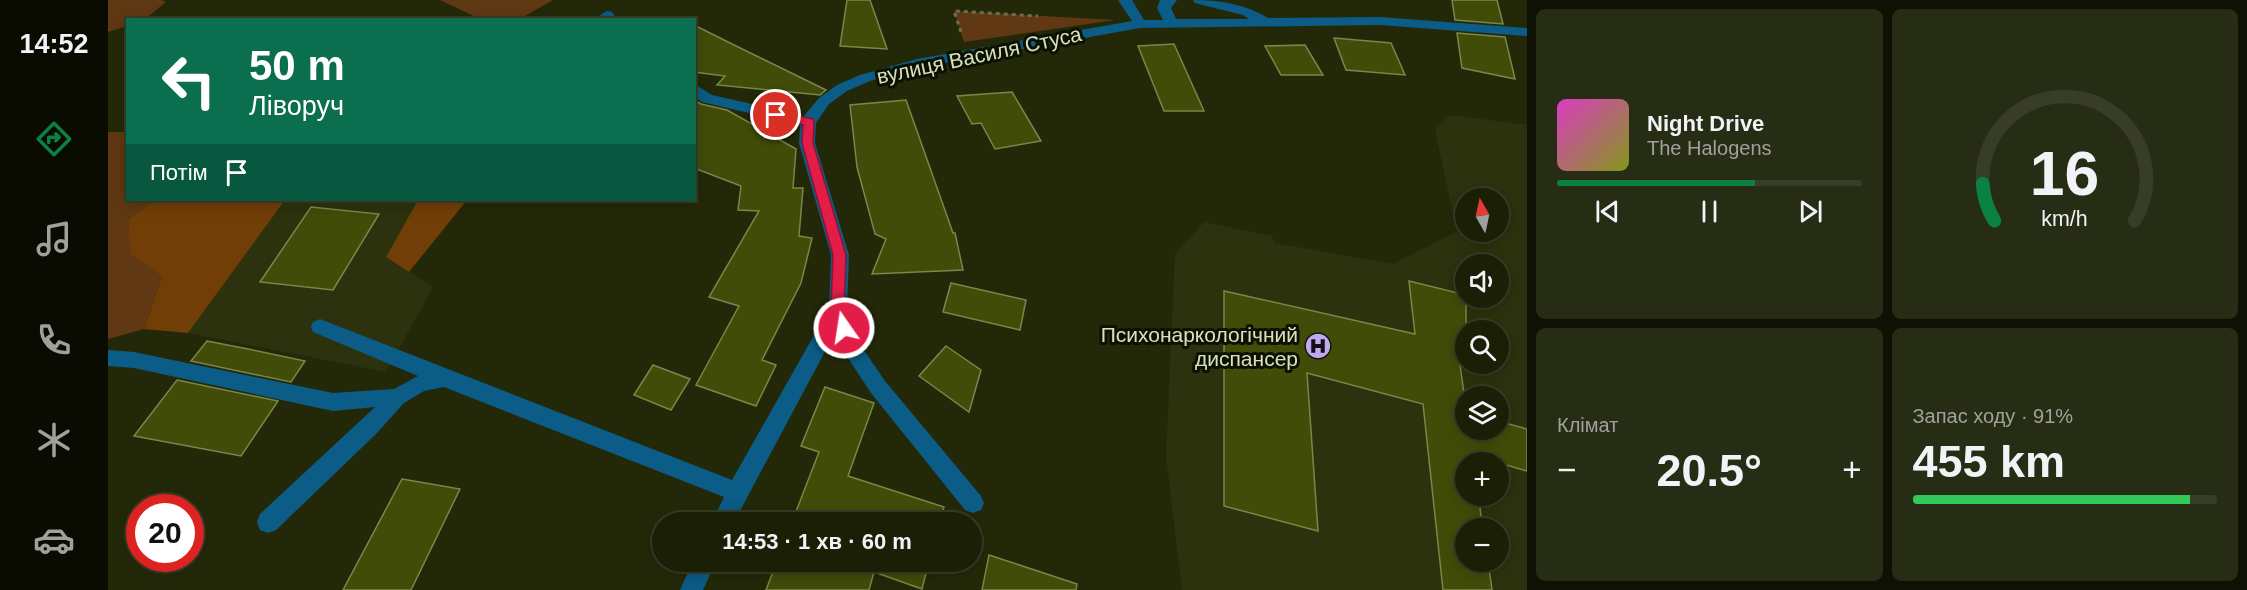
<!DOCTYPE html>
<html lang="uk">
<head>
<meta charset="utf-8">
<style>
  body { margin:0; font-family:Arial,sans-serif; background:#272c14; color:#f1f3f6; height:100vh; display:flex; flex-direction:column; font-size:22px; white-space:nowrap }
  * { box-sizing:border-box; margin:0 }
  p { font-size:20px; color:#9fa29b }
  .icon { flex:none; width:33px; height:33px; fill:none; stroke:currentColor; stroke-width:2; stroke-linecap:round; stroke-linejoin:round }
  .map { position:relative; flex:1; overflow:hidden }
  .drawer { display:flex; flex-direction:column; gap:9px; padding:9px; background:#0e1103; width:720px }
  .drawer>* { flex:none }
  .hud { position:absolute; left:18px; top:18px; width:570px; height:183px; border-radius:0px; box-shadow:0 3px 15px #0003,0 0 0 2px #383d28; background:#0b6e4f; color:#fff; overflow:hidden }
  .needle { width:39px; rotate:351deg }
  .controls { position:absolute; left:1347px; top:188px; display:grid; gap:12px }
  .controls a { display:grid; place-items:center; width:54px; height:54px; border-radius:50%; background:#1a1f06; box-shadow:0 3px 15px #0003,0 0 0 2px #383d28; font-size:30px }
  .speed { position:absolute; left:18px; top:494px; display:flex; gap:12px; font-size:30px; font-weight:700; text-align:center }
  .speed>* { display:grid; place-content:center; width:78px; height:78px; border-radius:50%; background:#1a1f06; box-shadow:0 3px 15px #0003,0 0 0 2px #383d28; line-height:1 }
  .speed .limit { border:9px solid #d22; background:#fff; color:#111 }
  .pin { position:absolute; display:grid; place-items:center; width:51px; height:51px; color:#fff; margin:-26px; border:3px solid #fff; border-radius:50%; box-shadow:0 2px 6px #0007 }
  .me { position:absolute; width:66px; margin:-33px; rotate:347deg; stroke-linejoin:round; filter:drop-shadow(0 0 4px #0008) }
  .turn { display:flex; align-items:center; gap:21px; height:126px; padding:0 24px; font-size:27px }
  .turn .icon { width:78px; height:78px; stroke-width:2.5 }
  .turn b { display:block; font-size:42px; line-height:51px }
  .then { display:flex; align-items:center; height:57px; padding:0 24px; background:#0003; gap:12px; font-size:22px }
  .big { font-size:45px; font-weight:800; line-height:1.1 }
  .drawer .widget { flex:1; display:flex; flex-direction:column; justify-content:center; gap:9px; min-width:0; padding:0 21px; border-radius:9px; background:#272c14 }
  .drawer .dial { align-items:center; gap:0 }
  .dial svg { height:156px; overflow:visible; fill:none; stroke:#383d28; stroke-width:7; stroke-linecap:round; text-anchor:middle }
  .dial text { fill:#f1f3f6; stroke:none }
  .song { display:flex; align-items:center; gap:18px }
  .cover { width:72px; height:72px; border-radius:9px; background:linear-gradient(135deg,hsl(310 70% 55%),hsl(70 70% 35%)) }
  .played { height:6px; border-radius:3px; background:linear-gradient(90deg,#0b8043 65%,#383d28 65%) }
  .keys { display:flex; justify-content:space-around; direction:ltr }
  .heat { display:flex; justify-content:space-between; align-items:center; font-size:33px; direction:ltr }
  .charge { height:9px; border-radius:4px; background:linear-gradient(90deg,#34c759 91%,#383d28 0) }
  .drawer .tiles { flex:1; display:grid; gap:9px; grid-template-columns:repeat(2,1fr) }
  .trip { position:absolute; left:544px; top:512px; width:330px; height:60px; border-radius:30px; background:#1a1f06; box-shadow:0 3px 15px #0003,0 0 0 2px #383d28; font-weight:800; line-height:60px; text-align:center }
  main { display:flex; flex:1; min-height:0 }
  .dock { display:flex; flex-direction:column; width:108px; justify-content:space-around; align-items:center; background:#0a0c02; color:#9fa29b }
  .dock .icon { width:42px; height:42px }
  .dock .current { color:#0b8043 }
  .dock b { font-size:27px; color:#f1f3f6 }
  .map>svg:first-child { display:block }
  .built { fill:#2b320d; fill-rule:evenodd }
  .green { fill:#603813 }
  .forest { fill:#713e08 }
  .building { fill:#414c09; stroke:#7a874a; stroke-width:1.5 }
  .lines { fill:none; stroke-linecap:round; stroke-linejoin:round }
  .path { stroke:#686f4f; stroke-width:3; stroke-dasharray:4 4; stroke-linecap:butt }
  .minor { fill:#0b5c86; fill-rule:evenodd }
  .route { fill:#e11d48; stroke:#92132f; stroke-width:1.5 }
  .labels { text-anchor:middle; dominant-baseline:central; stroke-width:6; stroke-linejoin:round; paint-order:stroke }
  .street-label { font-size:21px; fill:#d8e0c1; stroke:#0d1100 }
  .poi-label { font-size:21px; fill:#d8e0c1; stroke:#0d1100; text-anchor:end }
</style>
</head>
<body>
<main>
<nav class="dock">
<b>14:52</b>
<svg class="icon current" aria-label="directions" viewBox="0 0 24 24"><path d="M12 3l9 9-9 9-9-9zM9 14v-3h6M13 9l2 2-2 2"/></svg>
<svg class="icon" aria-label="music" viewBox="0 0 24 24"><path d="M9 18V5l10-2v13"/><circle cx="6" cy="18" r="3"/><circle cx="16" cy="16" r="3"/></svg>
<svg class="icon" aria-label="phone" viewBox="0 0 24 24"><path d="M5 4h4l2 5-3 2q2 4 5 5l2-3 5 2v4C11 20 4 13 5 4z"/></svg>
<svg class="icon" aria-label="climate" viewBox="0 0 24 24"><path d="M12 3v18M4 7l16 10M4 17L20 7"/></svg>
<svg class="icon" aria-label="car" viewBox="0 0 24 24"><path d="M5 17H2v-5l4-1 3-4h7l3 4 3 1v5h-3M9 17h6M6 11h13"/><circle cx="7" cy="17" r="2"/><circle cx="17" cy="17" r="2"/></svg>
</nav>
<div class="map">
<svg width="1419" height="590" viewBox="0 0 1419 590">
  <rect width="100%" height="100%" fill="#232908"/>
  <g class="built">
    <path d="M1342 115 1419 125V590H1074L1058 456 1067 254 1096 222 1164 236 1167 243 1285 264 1349 232 1327 130ZM1358 198H1390V231H1358ZM1358 264H1390V297H1358ZM1358 330H1390V363H1358ZM1358 396H1390V429H1358ZM1358 462H1390V495H1358ZM1358 528H1390V561H1358Z"/>
    <path d="M177 200H310L279 257 325 287 278 372 80 333Z"/>
  </g>
  <g class="green">
    <path d="M0 0H53L58 2 37 19 20 20 19 26 0 32Z"/>
    <path d="M332 0H445L410 20 372 19Z"/>
    <path d="M846 11 1007 20 856 42Z"/>
    <path d="M0 132H19L20 200H46L21 219 54 276 36 329 0 339Z"/>
  </g>
  <g class="forest">
    <path d="M46 200H177L80 333 36 329 54 276 22 254 21 219Z"/>
    <path d="M310 200H359L301 272 278 257Z"/>
  </g>
  <g class="building">
    <path d="M739 0H762L779 49 732 46Z"/>
    <path d="M1344 0H1389L1395 24 1347 20Z"/>
    <path d="M586 25 624 44 718 90 712 95 609 85 617 76 586 72Z"/>
    <path d="M1349 33 1397 37 1407 79 1354 68Z"/>
    <path d="M1226 38 1283 43 1297 75 1238 70Z"/>
    <path d="M1066 44 1096 111H1056L1030 46Z"/>
    <path d="M1197 45 1215 75H1173L1157 46Z"/>
    <path d="M904 92 933 141 887 149 873 123 864 124 849 96Z"/>
    <path d="M586 100 593 104 619 110 688 149 685 188H695L691 236 704 238 693 283 654 360 668 365 648 406 588 385 631 306 601 297 651 211 630 210 633 186 586 168Z"/>
    <path d="M798 100 845 233H847L855 270 764 274 778 239 767 234 749 167 742 105Z"/>
    <path d="M203 207 271 214 225 290 152 282Z"/>
    <path d="M1301 281 1358 295V335L1348 337 1358 407V429H1390V421L1419 429V471L1364 455 1365 462H1358V495H1370L1375 528H1358V561H1380L1384 590H1335L1315 404 1199 373 1210 531 1116 506V291L1307 334Z"/>
    <path d="M843 283 918 300 912 330 835 312Z"/>
    <path d="M99 341 140 349 197 361 183 382 83 361Z"/>
    <path d="M838 346 873 370 861 412 811 376Z"/>
    <path d="M545 365 582 379 563 410 526 395Z"/>
    <path d="M69 380 170 401 133 456 26 436Z"/>
    <path d="M717 387 766 403 740 476 836 507 832 522H684L711 452 693 446Z"/>
    <path d="M294 479 352 489 303 590H235Z"/>
    <path d="M881 555 969 584 968 590H874Z"/>
    <path d="M669 561H821L814 589 766 572 761 590H658Z"/>
  </g>
  <g class="lines">
    <path class="path" d="M853 32 846 11 930 16"/>
    <g class="minor">
      <path d="M1010 0H1024L1036 20H1055L1049 8 1052 0H1069L1063 8 1068 19H1141L1135 15 1087 3 1085 0C1112 0 1137 4 1160 18L1272 17 1419 28V36L1272 25 1032 28 809 68 762 81 739 91 721 104 708 123 707 143 741 255 739 310 751 343 777 381 873 496 876 503 873 510 865 513 857 510 763 393 736 352 728 331 626 522H604L616 497 336 387 316 391 296 403 268 434 168 530 160 533 152 530 149 522 152 514 267 407 225 411 26 368 0 366V350L26 352 225 393 286 389 310 376 205 332 203 327 205 322 212 319 624 480 721 309 723 255 691 143 692 125 594 102 586 97V84L604 95 696 116 711 98 729 85 752 75 809 59 1024 21Z"/>
      <path d="M499 11 504 12 510 20H496L492 15Z"/>
      <path d="M585 561H608L595 590H572Z"/>
    </g>
  </g>
  <path class="route" d="M668 111 705 119 706 122 705 143 738 255 736 310 743 328 741 332H731L723 310 725 255 694 143 695 125 664 117V112Z"/>
  <defs>
    <g id="hospital-disc" transform="scale(1.35)"><circle r="9.5" fill="#c1a8f3" stroke="#0d1100"/><path d="M-5-5h3v3.5h4V-5h3V5h-3V1.5h-4V5h-3Z" fill="#111"/></g>
  </defs>
  <g fill-rule="evenodd">
    <use href="#hospital-disc" x="1210" y="346"/>
  </g>
  <g class="labels">
    <g class="street-label">
      <text transform="translate(871 55) rotate(-12)">вулиця Василя Стуса</text>
    </g>
    <g class="poi-label">
      <text x="1190" y="334">Психонаркологічний<tspan x="1190" dy="24">диспансер</tspan></text>
    </g>
  </g>
</svg>
<div class="controls">
<a><svg class="needle" viewBox="-14 -14 28 28"><path d="M0-13l5 13h-10z" fill="#e53935"/><path d="M0 13l5-13h-10z" fill="#9fa29b"/></svg></a>
<a><svg class="icon" aria-label="sound" viewBox="0 0 24 24"><path d="M4 9h4l5-4v14l-5-4H4zM17 9q2 3 0 6"/></svg></a>
<a><svg class="icon" aria-label="search" viewBox="0 0 24 24"><circle cx="10" cy="10" r="6"/><path d="M15 15l6 6"/></svg></a>
<a><svg class="icon" aria-label="layers" viewBox="0 0 24 24"><path d="M12 4l9 5-9 5-9-5zM3 14l9 5 9-5"/></svg></a>
<a>+</a>
<a>−</a>
</div>
<div class="speed"><div class="limit">20</div></div>
<div class="pin" style="left:668px;top:115px;background:#d93025"><svg class="icon" aria-label="arrive" viewBox="0 0 24 24"><path d="M6 21V4h12l-3 4 3 4H6"/></svg></div>
<svg class="me" style="left:736px;top:328px" viewBox="-20 -20 40 40"><circle r="17" fill="#e11d48" stroke="#fff" stroke-width="3"/><path d="M0-11L8 9 0 5-8 9z" fill="#fff"/></svg>
<div class="trip">14:53 · 1 хв · 60 m</div>
<div class="hud">
<div class="turn"><svg class="icon" aria-label="left" viewBox="0 0 24 24"><path d="M17 20v-9H6M10 6l-5 5 5 5"/></svg><div><b>50 m</b>Ліворуч</div></div>
<div class="then">Потім<svg class="icon" aria-label="arrive" viewBox="0 0 24 24"><path d="M6 21V4h12l-3 4 3 4H6"/></svg></div>
</div>
</div>
<section class="drawer">
<div class="tiles">
<div class="widget">
<div class="song"><i class="cover"></i><div><b>Night Drive</b><p>The Halogens</p></div></div>
<div class="played"></div>
<div class="keys"><svg class="icon" aria-label="previous" viewBox="0 0 24 24"><path d="M18 5L8 12l10 7zM5 5v14"/></svg><svg class="icon" aria-label="pause" viewBox="0 0 24 24"><path d="M8 5v14M16 5v14"/></svg><svg class="icon" aria-label="next" viewBox="0 0 24 24"><path d="M6 5l10 7-10 7zM19 5v14"/></svg></div>
</div>
<div class="widget dial"><svg viewBox="0 0 100 80">
<path d="M14 69A42 42 0 1 1 86 69"/>
<path d="M14 69A42 42 0 0 1 8 50" stroke="#0b8043"/>
<text x="50" y="56" font-size="32" font-weight="700">16</text>
<text x="50" y="72" font-size="11">km/h</text>
</svg></div>
<div class="widget"><p>Клімат</p>
<div class="heat"><a>−</a><b class="big">20.5°</b><a>+</a></div>
</div>
<div class="widget"><p>Запас ходу · 91%</p><b class="big">455 km</b><div class="charge"></div></div>
</div>
</section>
</main>
</body>
</html>
